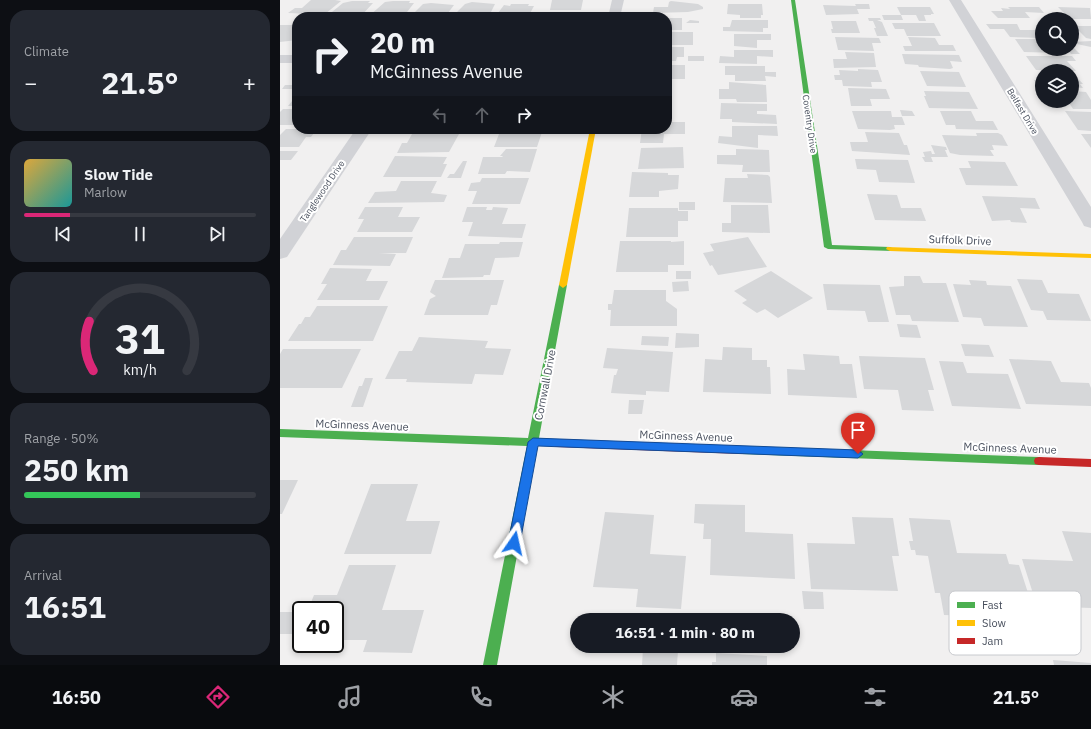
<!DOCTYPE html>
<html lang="en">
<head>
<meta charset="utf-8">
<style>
  body { margin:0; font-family:"IBM Plex Sans",sans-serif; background:#242831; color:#f1f3f6; height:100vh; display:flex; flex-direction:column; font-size:15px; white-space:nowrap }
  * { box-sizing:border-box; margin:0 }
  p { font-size:13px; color:#9ea1a6 }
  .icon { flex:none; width:22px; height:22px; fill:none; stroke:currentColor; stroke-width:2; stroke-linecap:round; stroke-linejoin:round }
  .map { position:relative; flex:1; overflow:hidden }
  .sheet { display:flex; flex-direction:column; gap:10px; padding:10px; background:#0d0f14; width:280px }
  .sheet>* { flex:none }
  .guide { position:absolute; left:12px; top:12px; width:380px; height:122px; border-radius:16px; box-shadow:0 2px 6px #0003; background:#171b24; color:#f1f3f6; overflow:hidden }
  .buttons { position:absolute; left:755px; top:12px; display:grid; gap:8px }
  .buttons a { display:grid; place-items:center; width:44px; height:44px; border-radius:50%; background:#171b24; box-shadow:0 2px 6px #0003; font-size:20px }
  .speed { position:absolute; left:12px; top:601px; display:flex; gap:8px; font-size:20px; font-weight:700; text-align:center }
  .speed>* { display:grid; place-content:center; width:52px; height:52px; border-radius:50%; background:#171b24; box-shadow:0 2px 6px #0003; line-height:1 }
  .speed .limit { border:2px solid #111; border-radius:6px; background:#fff; color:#111 }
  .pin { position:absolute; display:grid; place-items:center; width:34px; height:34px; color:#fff; margin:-41px -17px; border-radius:50% 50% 50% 0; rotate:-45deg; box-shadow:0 0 4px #0007 }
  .pin .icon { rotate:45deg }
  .me { position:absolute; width:44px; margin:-22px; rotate:11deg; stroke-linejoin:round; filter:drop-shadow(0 0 3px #0008) }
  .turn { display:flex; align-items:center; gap:14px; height:84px; padding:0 12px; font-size:18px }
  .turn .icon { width:52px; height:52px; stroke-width:2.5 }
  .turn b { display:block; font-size:28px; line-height:34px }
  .lanes { display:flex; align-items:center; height:38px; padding:0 12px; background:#0003; justify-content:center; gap:20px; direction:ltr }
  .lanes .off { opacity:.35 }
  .big { font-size:30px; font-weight:700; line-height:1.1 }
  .sheet .widget { flex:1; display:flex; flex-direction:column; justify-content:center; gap:6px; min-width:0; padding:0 14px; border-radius:16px; background:#242831 }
  .sheet .dial { align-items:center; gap:0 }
  .dial svg { height:104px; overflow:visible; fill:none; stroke:#363941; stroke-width:7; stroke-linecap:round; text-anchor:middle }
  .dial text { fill:#f1f3f6; stroke:none }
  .song { display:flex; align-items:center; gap:12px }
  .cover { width:48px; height:48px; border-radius:6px; background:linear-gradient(135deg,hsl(40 70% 55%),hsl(180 70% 35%)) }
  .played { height:4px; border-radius:2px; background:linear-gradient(90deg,#db2777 20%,#363941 20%) }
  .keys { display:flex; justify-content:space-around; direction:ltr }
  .heat { display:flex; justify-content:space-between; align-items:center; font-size:22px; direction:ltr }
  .charge { height:6px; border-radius:3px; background:linear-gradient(90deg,#34c759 50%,#363941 0) }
  .trip { position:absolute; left:290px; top:613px; width:230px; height:40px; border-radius:20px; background:#171b24; box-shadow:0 2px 6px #0003; font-weight:700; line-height:40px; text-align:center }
  .tabs { display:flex; height:64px; justify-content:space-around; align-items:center; background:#090b0e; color:#9ea1a6 }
  .tabs .icon { width:28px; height:28px }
  .tabs .current { color:#db2777 }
  .tabs b { font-size:18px; color:#f1f3f6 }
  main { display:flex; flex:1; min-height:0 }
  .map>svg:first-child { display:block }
  .building { fill:#d6d7d9 }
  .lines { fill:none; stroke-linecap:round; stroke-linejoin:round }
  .street { fill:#d1d2d6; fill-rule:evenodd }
  .fast { fill:#4caf50; fill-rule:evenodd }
  .slow { fill:#ffc107; fill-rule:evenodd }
  .jam { fill:#c62828; fill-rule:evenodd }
  .route { fill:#1a73e8; stroke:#114b97 }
  .labels { text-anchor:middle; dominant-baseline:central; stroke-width:4; stroke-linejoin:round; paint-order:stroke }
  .far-street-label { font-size:9px; fill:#474e5c; stroke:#fff }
  .street-label { font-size:11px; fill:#474e5c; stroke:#fff }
  .key { fill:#fff; stroke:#c8cace; stroke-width:1 }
  .key-label { font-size:11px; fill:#474e5c }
</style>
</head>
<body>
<main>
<section class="sheet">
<div class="widget"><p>Climate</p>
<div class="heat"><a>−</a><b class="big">21.5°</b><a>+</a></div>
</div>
<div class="widget">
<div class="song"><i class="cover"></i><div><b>Slow Tide</b><p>Marlow</p></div></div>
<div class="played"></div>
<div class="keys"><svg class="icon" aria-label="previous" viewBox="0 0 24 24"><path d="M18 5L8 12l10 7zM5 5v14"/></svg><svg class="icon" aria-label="pause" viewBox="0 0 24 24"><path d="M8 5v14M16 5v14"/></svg><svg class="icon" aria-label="next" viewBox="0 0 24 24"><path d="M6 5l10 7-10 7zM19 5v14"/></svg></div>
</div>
<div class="widget dial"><svg viewBox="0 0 100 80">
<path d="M14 69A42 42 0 1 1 86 69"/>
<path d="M14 69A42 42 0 0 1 11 31" stroke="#db2777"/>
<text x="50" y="56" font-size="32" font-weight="700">31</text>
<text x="50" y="72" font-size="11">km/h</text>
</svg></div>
<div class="widget"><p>Range · 50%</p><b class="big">250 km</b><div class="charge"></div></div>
<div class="widget"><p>Arrival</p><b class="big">16:51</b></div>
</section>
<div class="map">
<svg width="811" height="665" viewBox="0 0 811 665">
  <rect width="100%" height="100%" fill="#f1f0f0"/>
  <g class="building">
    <path d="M31 0H55L61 1 45 14H38L34 17H26L30 14 8 13 15 8H22Z"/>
    <path d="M272 0H303L301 10H270Z"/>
    <path d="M72 1H90L88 3H93L80 17 47 16 63 3Z"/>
    <path d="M113 1H130L129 3H134L124 16H89L105 2Z"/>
    <path d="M391 1 418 4 423 7V9L408 12 373 13 374 7H388L389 2Z"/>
    <path d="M192 2 215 4 211 12H216L212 17H172L185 4Z"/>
    <path d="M151 3 174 5 165 17H130L143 4Z"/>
    <path d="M231 4H249L248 6H254L248 17H215L224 5 230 6Z"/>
    <path d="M448 4H482L483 15H481V18H460V15L447 14Z"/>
    <path d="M575 4H589L590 9H577L579 14 546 15 543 5 576 6Z"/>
    <path d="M617 7H650L654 14H651V15H644L646 21H639L636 15H621Z"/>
    <path d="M728 7H759L764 13 745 12 750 18H718L711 11H723L721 8 730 9Z"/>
    <path d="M778 7 810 8 811 19H790Z"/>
    <path d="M285 12V15H271V13Z"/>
    <path d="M602 15H621L623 20H604Z"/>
    <rect x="387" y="18" width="15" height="12"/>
    <path d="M588 18H600L601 20H597L602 22 608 36H597L594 28H596L593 21H595H589Z"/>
    <path d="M410 20 419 21V23H406Z"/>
    <path d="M452 20H488V28H483V32L443 31V27H450Z"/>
    <path d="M551 21H576L580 33H552L551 29H553Z"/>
    <path d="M612 23H654L661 36H627L624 29H615Z"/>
    <path d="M706 24H737L740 30H762V38L730 37 724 29H710Z"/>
    <path d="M0 25H17V40L0 42Z"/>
    <path d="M794 26H811V39L806 38Z"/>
    <rect x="387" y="32" width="26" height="13"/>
    <path d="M454 34H491V40H477V48L454 46Z"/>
    <path d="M555 37 599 38 601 43H592L594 51 558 50Z"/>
    <path d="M628 37 655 38 659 45H673L676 51H625L623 46H632Z"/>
    <path d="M735 39H762V49H777L780 53 744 52Z"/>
    <path d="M811 41V47L792 43V42Z"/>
    <path d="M387 47H404V57H397L396 61H387Z"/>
    <path d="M792 48H794L800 54H791L787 49Z"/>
    <path d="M454 50H493V57L477 56V64L439 63 440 56 454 57Z"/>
    <path d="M565 52 594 53 596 67 554 68 553 59H567Z"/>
    <path d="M622 54 679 55 682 62 670 61 673 68 670 69 639 67 638 65 625 64Z"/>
    <rect x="408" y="56" width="16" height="5"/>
    <path d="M746 56H792L796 61H787L796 71 756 70Z"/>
    <rect x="387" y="65" width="18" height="14"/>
    <path d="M445 66H485V72H496V77L485 76 486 81H455V75H445Z"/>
    <path d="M578 69 598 70 602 82H591L592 87 563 86 562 80H555L554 75H560L559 70 578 71Z"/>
    <path d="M640 71 679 72 686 87 647 86Z"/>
    <path d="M792 72 803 84H800L803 88 792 87Z"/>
    <path d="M754 80H762V87H759Z"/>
    <path d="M387 81H392L391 95H387Z"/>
    <path d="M449 82 486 85 487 102H457L456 99H439V89H449Z"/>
    <path d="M5 85H17V89H2Z"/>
    <path d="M568 88 606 89 610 99H590L592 106H571Z"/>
    <path d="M644 91 689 92 698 109 649 108 644 96H646Z"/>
    <path d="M792 91 806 92 811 100V109H793L788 101H792Z"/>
    <path d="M17 95V106H8Z"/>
    <path d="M387 102H391L390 120H387Z"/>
    <path d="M441 103 487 104V111H477V114L496 115 497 124 452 122V119H440Z"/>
    <path d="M3 109H17V125H0V112Z"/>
    <path d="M620 110 632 111 635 116H622Z"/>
    <path d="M572 111H611L612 117H622L625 125H614L615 129 610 130 578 129Z"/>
    <path d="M660 111H691L696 121H713L718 130 676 129 675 125H666Z"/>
    <path d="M785 111 811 112V131L798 130Z"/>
    <path d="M387 122H405V134H384L383 143H360L362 129H387Z"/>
    <path d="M452 126H497L498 136 478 135V148L438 143 439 136 452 137Z"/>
    <path d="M6 129H37L31 137H26L19 147H0V135Z"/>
    <path d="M151 129H180L179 131H150Z"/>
    <path d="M243 129H263L257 147H214L219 134H224L225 130Z"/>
    <path d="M585 132 619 133 624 145H627L630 155 572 151 570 142H588Z"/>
    <path d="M696 133H718L722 135 728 146 712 145 714 150H710L714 156 680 155 670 153 662 135 697 136Z"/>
    <path d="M132 134H179L169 152 117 153 122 143H127Z"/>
    <path d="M801 134H811V148Z"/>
    <path d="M651 145 666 147 667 150H665L668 157H651L653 162H645L642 157H645L643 152 651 151 652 154H655Z"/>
    <path d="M403 147 404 168 358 169 361 148Z"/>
    <path d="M226 149H257L250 172 227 171 225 174H198L203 157H222L223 156H220Z"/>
    <path d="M456 149 489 150 490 172H462L463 165 437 164V155H456Z"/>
    <path d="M0 151H18L11 160H0Z"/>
    <path d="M115 156 167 157 163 164H167L161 177H103Z"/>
    <path d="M575 159 628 160 635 183 599 182 596 170 577 169Z"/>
    <path d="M183 161H187L181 178H167L170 174H174Z"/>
    <path d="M688 161 725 162 738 186 686 185 679 168H691Z"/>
    <path d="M352 172 388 173V175H399L398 189 379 191V197H349Z"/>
    <path d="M467 174 488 175 490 177 492 203 443 202 445 178H468Z"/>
    <path d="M202 178H249L240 204H192L197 191H188L191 183 200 182Z"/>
    <path d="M121 181H157L151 193 167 195 164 202 88 203 95 192 116 191Z"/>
    <path d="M587 194 617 195 621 208H641L646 221 595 220Z"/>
    <path d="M702 196 755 198 760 209 740 208 747 223 731 222 730 220 712 221Z"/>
    <rect x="399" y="202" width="16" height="8"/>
    <path d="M451 205H488L490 233 442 232V223H451Z"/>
    <path d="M85 207H123L118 217H140L132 232H77L84 219H78Z"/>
    <path d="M187 207H207L206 210H212L213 207 228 208 222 224H246L242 238 188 236 193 222H182Z"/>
    <path d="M349 208H398V211H408V221H398V237H346Z"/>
    <path d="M74 237H133L126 253H99L116 254 110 266 53 265 61 250H66Z"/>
    <path d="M468 237 487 267 438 275 432 265 430 266 423 253 434 251 430 244Z"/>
    <path d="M340 241H391V242L404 241V265H388V272H336Z"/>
    <path d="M220 242H243L239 257 215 258 210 275H204L203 277 162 278 169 258H180L185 244H219Z"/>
    <path d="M50 268 92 269 86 281H108L99 300H37L47 284H41Z"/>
    <rect x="396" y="271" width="15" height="8"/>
    <path d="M491 271 533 298 498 318 485 309 477 313 462 303 467 300 454 291Z"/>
    <path d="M624 276H640L643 283H666L679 322 632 321 630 315H616L609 287 624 286Z"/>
    <path d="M737 279 762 280 768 293 799 294 811 321 767 320 763 311 751 310Z"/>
    <path d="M155 280H224L217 305H211L208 315H144L150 299 156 296 150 292Z"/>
    <path d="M689 280 706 281 707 285 731 286 748 327 704 326 701 318 683 317 673 284 691 285Z"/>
    <path d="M408 281 409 291 393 292 392 282Z"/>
    <path d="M543 284 600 285 609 322H588L585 311 547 310Z"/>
    <path d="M334 290H386V301L397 309V326H330L331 310H328V304H332Z"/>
    <path d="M37 306H108L93 341H8L19 324H21L25 317H30Z"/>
    <path d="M617 324 637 325 641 338 620 337Z"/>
    <path d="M396 333 419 334V347L395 348Z"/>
    <path d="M362 336 389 337 388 346 361 345Z"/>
    <path d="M139 337 208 341 205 348 231 349 223 375 195 374 192 384 126 382 127 379H105L119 351H132Z"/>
    <path d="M681 344 709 345 714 357 685 356Z"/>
    <path d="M443 347 472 348V360H487V367H490L491 394 423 392 425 359 442 360Z"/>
    <path d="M327 348 393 352 389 392 366 391V395L331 393 334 375H336L338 369 323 368Z"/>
    <path d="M3 349H81L62 388H0V354Z"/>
    <path d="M523 354 559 356 560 364H572L577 398 508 395 507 369 525 370Z"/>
    <path d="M579 356 645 358 654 390H648L654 411 622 410 618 390 584 389Z"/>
    <path d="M729 359 771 361 781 382 809 383 811 388V406L746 404Z"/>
    <path d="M659 361 683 362 687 373 728 374 741 409 672 406Z"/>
    <path d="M85 378H93L83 407H71L79 386H82Z"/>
    <path d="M349 400H364L362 414H348Z"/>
    <path d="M0 480H18L2 514H0Z"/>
    <path d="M91 484H138L126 521H160L151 554H64Z"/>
    <path d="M415 504 465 505V532L513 534 515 579 430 575 431 539H423L424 524 414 523Z"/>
    <path d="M325 512 374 515 370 554 406 556 401 609 356 607 358 589 313 587Z"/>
    <path d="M572 517 613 518 619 556H612L618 591 531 589 527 543 575 544Z"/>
    <path d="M629 518 670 520 677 553 726 554 729 564 739 565 749 596 691 595 696 616 664 615 660 593H655L648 556 636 555 635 550H631L629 541H633Z"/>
    <path d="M782 531 811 533V608L757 606 742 559 793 561Z"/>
    <path d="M69 565H116L102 610H144L132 653 83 652 87 640H55V610H28L34 595H57Z"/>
    <path d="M522 591 543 592 544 609H524Z"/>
    <path d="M0 612H21V623H19L15 634H0Z"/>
    <path d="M363 648 398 650 397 665H362Z"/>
    <path d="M436 653 487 656V665H432V662H436Z"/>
    <path d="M773 660 811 663V665H774Z"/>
  </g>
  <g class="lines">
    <g class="street">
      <path d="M332 0H344L340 17H328Z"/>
      <path d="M669 0H681L811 207V228L804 226 802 222Z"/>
      <rect x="0" y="55" width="17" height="8"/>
      <path d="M76 129H92L7 257 0 259V239Z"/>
    </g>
    <g class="fast">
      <path d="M511 0H515L552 245 610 247 614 249 613 251 548 249 544 247Z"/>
      <path d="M283 282 287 285 259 438 281 440 282 443 281 446H257L217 665H203L247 446 0 437V429L248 438 279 285Z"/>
      <path d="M462 446 759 457 763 458 764 461 763 464 759 465 462 454 458 453 457 450 458 447Z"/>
    </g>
    <g class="slow">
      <path d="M310 129H316L287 285 283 288 279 285Z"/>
      <path d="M607 247 811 254V258L610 251 606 249Z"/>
    </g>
    <g class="jam">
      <path d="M277 439 462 446 466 447 467 450 466 453 462 454 277 447 273 446 272 443 273 440Z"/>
      <path d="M759 457 811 459V467L759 465 755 464 754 461 755 458Z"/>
    </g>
  </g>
  <path class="route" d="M253 438 578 450 583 454 578 458 258 446 240 543 239 546 234 548 230 546 228 543 248 442Z"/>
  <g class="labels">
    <g class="far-street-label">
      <text transform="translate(743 111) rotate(59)">Belfast Drive</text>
      <text transform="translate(530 124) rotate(82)">Coventry Drive</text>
      <text transform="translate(42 191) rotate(-56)">Tanglewood Drive</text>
    </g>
    <g class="street-label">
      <text transform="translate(680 240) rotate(2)">Suffolk Drive</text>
      <text transform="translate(265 385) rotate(-79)">Cornwall Drive</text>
      <text transform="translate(82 425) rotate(2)">McGinness Avenue</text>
      <text transform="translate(406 436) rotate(2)">McGinness Avenue</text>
      <text transform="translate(730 448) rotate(2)">McGinness Avenue</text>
    </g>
  </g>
  <rect x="669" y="591" width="132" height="64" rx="6" class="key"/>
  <rect x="677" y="602" width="18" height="6" fill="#4caf50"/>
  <rect x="677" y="620" width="18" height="6" fill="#ffc107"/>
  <rect x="677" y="638" width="18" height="6" fill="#c62828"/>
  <g class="key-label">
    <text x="702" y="609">Fast</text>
    <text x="702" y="627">Slow</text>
    <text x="702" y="645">Jam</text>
  </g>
</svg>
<div class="buttons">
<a><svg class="icon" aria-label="search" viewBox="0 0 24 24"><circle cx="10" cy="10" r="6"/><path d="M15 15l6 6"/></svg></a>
<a><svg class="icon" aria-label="layers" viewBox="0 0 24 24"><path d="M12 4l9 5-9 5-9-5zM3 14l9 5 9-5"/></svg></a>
</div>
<div class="speed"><div class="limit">40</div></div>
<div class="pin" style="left:578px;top:454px;background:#d93025"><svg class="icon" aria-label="arrive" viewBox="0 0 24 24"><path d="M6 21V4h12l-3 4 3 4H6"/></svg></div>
<svg class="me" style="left:234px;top:543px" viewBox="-20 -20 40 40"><path d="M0-17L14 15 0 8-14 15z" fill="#1a73e8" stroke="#fff" stroke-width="4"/></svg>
<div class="trip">16:51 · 1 min · 80 m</div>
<div class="guide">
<div class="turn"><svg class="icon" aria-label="right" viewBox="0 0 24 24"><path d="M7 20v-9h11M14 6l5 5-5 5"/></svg><div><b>20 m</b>McGinness Avenue</div></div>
<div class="lanes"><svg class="icon off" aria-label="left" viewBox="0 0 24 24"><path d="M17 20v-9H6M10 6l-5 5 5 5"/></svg><svg class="icon off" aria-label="ahead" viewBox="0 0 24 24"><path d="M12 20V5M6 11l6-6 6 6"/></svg><svg class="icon" aria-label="right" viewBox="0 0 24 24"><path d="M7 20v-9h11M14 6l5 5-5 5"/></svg></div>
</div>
</div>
</main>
<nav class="tabs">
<b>16:50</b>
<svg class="icon current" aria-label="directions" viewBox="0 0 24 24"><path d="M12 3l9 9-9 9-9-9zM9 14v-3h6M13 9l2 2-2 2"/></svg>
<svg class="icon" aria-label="music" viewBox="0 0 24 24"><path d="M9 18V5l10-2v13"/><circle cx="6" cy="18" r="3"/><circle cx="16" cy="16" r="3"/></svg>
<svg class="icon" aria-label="phone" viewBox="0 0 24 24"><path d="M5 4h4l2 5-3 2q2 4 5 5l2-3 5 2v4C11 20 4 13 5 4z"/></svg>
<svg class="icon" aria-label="climate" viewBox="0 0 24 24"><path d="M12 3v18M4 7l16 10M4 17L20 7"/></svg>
<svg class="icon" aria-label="car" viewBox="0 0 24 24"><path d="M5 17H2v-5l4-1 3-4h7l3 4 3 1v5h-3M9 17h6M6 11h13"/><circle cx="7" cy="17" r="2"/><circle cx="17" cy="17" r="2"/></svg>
<svg class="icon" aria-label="filters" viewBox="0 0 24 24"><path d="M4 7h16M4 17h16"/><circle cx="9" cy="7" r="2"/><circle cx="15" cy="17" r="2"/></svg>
<b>21.5°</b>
</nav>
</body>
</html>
